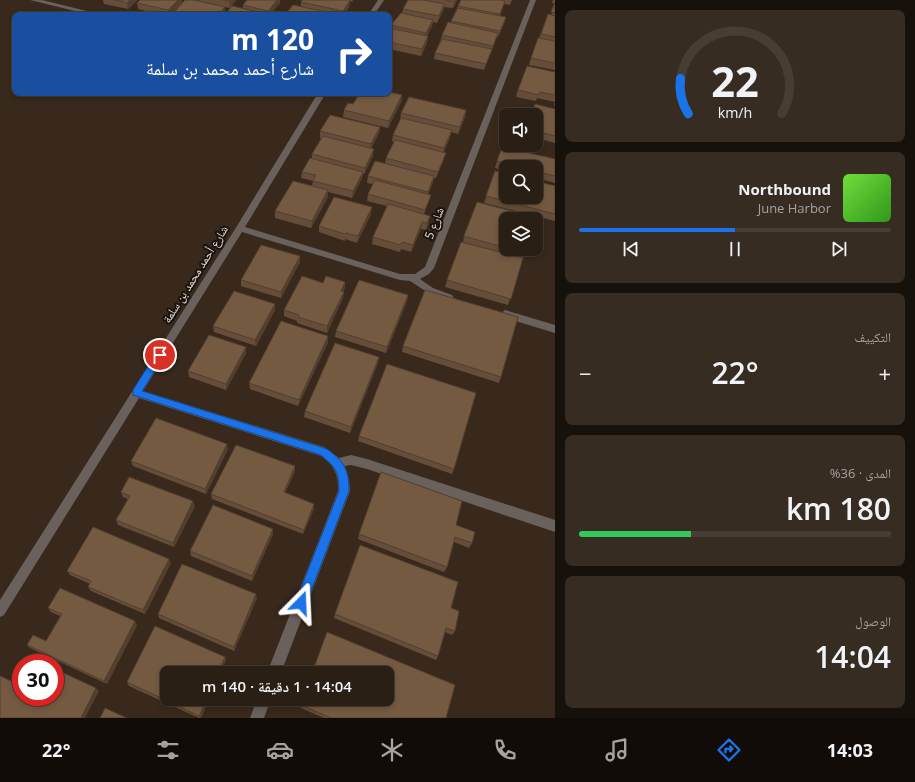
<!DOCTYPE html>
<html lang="ar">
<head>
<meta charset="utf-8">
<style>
  body { margin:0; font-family:"Open Sans","Noto Naskh Arabic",sans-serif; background:#362c22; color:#f1f3f6; direction:rtl; height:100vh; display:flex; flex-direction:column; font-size:15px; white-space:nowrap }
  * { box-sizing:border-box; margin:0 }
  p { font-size:13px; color:#a5a2a0 }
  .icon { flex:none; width:22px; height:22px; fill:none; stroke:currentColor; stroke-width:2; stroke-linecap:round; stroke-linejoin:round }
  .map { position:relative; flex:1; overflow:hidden; direction:ltr }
  .drawer { display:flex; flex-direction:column; gap:10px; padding:10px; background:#17110c; width:360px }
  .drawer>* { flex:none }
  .top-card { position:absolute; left:12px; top:12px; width:380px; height:84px; border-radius:8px; box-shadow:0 2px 6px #0003,0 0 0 1px #463d34; direction:rtl; background:#1a4fa0; color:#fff; overflow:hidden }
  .tools { position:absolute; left:499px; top:108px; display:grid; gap:8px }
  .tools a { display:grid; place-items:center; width:44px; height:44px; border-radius:8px; background:#2a1f15; box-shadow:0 2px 6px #0003,0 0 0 1px #463d34; font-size:20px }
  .speed { position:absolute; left:12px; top:654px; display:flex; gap:8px; font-size:20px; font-weight:700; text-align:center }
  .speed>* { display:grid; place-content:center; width:52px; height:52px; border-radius:50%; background:#2a1f15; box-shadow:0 2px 6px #0003,0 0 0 1px #463d34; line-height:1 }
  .speed .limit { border:6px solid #d22; background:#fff; color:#111 }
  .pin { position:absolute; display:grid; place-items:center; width:34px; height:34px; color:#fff; margin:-17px; border:2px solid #fff; border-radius:50%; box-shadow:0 1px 4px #0007 }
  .me { position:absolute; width:44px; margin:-22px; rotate:21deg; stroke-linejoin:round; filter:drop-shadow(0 0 3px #0008) }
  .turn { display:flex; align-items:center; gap:14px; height:84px; padding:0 12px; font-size:18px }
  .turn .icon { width:52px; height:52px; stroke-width:2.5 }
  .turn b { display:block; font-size:28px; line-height:34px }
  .big { font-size:30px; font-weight:600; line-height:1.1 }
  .drawer .tile { flex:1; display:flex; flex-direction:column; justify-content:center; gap:6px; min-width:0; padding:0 14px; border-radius:8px; background:#362c22 }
  .drawer .dial { align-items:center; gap:0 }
  .dial svg { height:104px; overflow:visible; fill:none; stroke:#463d34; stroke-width:7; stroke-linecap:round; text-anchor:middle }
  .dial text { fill:#f1f3f6; stroke:none }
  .song { display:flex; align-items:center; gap:12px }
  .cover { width:48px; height:48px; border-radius:6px; background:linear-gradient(135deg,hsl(100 70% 55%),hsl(110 70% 35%)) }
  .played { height:4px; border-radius:2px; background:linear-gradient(90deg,#1a73e8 50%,#463d34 50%) }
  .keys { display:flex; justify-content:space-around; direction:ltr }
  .heat { display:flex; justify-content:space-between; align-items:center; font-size:22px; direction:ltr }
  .charge { height:6px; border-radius:3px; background:linear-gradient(90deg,#34c759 36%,#463d34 0) }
  .trip { position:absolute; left:160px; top:666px; width:234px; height:40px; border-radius:8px; background:#2a1f15; box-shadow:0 2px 6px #0003,0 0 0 1px #463d34; font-weight:600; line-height:40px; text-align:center; direction:rtl }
  .tabs { display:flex; height:64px; justify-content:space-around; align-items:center; background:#110c08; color:#a5a2a0 }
  .tabs .icon { width:28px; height:28px }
  .tabs .on { color:#1a73e8 }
  .tabs b { font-size:18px; color:#f1f3f6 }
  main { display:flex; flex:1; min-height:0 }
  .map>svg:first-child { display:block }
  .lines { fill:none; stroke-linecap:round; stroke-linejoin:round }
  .minor { fill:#6a605c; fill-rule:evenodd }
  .wall { fill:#654d39 }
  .shaded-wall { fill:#523f2e }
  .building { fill:#755a42; stroke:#523f2e }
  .route { fill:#1a73e8; stroke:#114b97 }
  .labels { text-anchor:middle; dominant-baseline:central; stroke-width:4; stroke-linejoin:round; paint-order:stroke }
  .street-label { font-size:12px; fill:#e9dfd6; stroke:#1a130d }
</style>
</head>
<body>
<main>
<section class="drawer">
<div class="tile dial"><svg viewBox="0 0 100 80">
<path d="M14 69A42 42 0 1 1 86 69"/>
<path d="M14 69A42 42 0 0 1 8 42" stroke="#1a73e8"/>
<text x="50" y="56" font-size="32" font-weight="700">22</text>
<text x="50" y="72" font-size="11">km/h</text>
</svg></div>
<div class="tile">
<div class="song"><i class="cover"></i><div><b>Northbound</b><p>June Harbor</p></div></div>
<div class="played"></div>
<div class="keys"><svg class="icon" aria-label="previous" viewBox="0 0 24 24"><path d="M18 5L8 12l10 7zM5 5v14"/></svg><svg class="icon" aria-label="pause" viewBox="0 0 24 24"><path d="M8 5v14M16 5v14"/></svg><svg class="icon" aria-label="next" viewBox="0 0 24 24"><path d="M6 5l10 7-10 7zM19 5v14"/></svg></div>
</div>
<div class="tile"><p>التكييف</p>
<div class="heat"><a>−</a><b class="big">22°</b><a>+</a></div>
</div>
<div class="tile"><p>المدى · 36%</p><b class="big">180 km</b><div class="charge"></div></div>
<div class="tile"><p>الوصول</p><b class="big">14:04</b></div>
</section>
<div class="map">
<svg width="555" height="718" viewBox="0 0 555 718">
  <rect width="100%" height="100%" fill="#38291c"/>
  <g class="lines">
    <g class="minor">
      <path d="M30 0H42L103 15H91Z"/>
      <path d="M378 0H384L374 15H368Z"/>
      <path d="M530 0H536L434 268 429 274 420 279 433 288 452 295 454 298 452 301 449 302 427 292 410 281 400 280 242 232 143 391 324 447 339 458 351 455 367 459 555 520V532L367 469 351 465 345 466 349 479 350 491 281 673H267L338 491C339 475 334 465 321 456L139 398 4 615 0 617V600L237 226 318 93H326L245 227 400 274H415L425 267Z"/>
      <path d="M505 310 555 325V333L502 317 500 314Z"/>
      <path d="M257 699H271L264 718H250Z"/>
    </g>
  </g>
  <g class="wall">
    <path d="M103 0H137L128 9 104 4Z"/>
    <path d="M140 0H182V3L171 15H162L138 9 137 3Z"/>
    <path d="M198 0H236L230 8 199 1 225 13 224 15H174V12L198 1Z"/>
    <path d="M247 0H280V3L270 14 243 8V5Z"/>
    <path d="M302 0H353L352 2 350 1 349 7 344 15H285L301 6V2Z"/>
    <path d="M408 0H457L453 8 444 7 443 11 437 23 433 22 432 26 427 36H428L427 43 421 56 389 49V28H391V25L402 13 403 9Z"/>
    <path d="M461 0H512L510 5 504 4 500 16 506 17 504 24 498 37H497L484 70 434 59 435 53 440 42 442 35 451 23V21Z"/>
    <path d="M553 0H555V70L529 65 531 58 539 38 548 14 551 15 555 4 552 3Z"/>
    <path d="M555 72V106L554 105 555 102 537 98 536 101 516 97 518 90Z"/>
    <path d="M402 95 401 102 388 128 343 117 344 110 353 104Z"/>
    <path d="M555 109V143L536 138V115Z"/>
    <path d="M466 110 465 117 458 134 451 132 450 137 444 152V159L436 178H434L433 182 428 194 429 201 424 214 429 222 426 230 421 229 411 252 401 249 400 252 372 244 373 237 387 206 367 201 368 194 373 184 367 183 368 176 385 163 386 158 394 142 392 141 393 135 400 120 401 113Z"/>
    <path d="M380 127 379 133 371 149 373 156 364 174H363L362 178 352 198 328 192V197L311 228 275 218V211L312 186 313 181 301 178 302 172 312 158V154L321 138H320V131Z"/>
    <path d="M525 152 555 159V183L536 178V167H506V171L495 168 497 161Z"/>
    <path d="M495 171 555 186V221L484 203Z"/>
    <path d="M371 214 357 243 345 239V241L319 232V226Z"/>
    <path d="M506 219V249H526L508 305 445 287 447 280 463 242 464 236Z"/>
    <path d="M300 256V262L281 298 241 286V280Z"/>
    <path d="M345 282V288L343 291V298L327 333 297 323V321L284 316V310L323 283Z"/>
    <path d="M408 295 407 301 386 353 335 337 336 331Z"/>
    <path d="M275 304V310L256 346 214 332 213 326Z"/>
    <path d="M328 342 298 406 250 389 249 383Z"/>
    <path d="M403 346 501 377 499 383 402 352Z"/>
    <path d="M246 347V353L226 390 189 377 188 371Z"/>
    <path d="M379 357 378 363 350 433 304 417 305 411Z"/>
    <path d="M359 436 454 469 452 474 358 441Z"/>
    <path d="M228 449 206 494 133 466 131 461Z"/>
    <path d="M295 466V471L285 493 314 509 303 534 212 499 211 494Z"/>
    <path d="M121 492 195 506 174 547 118 525 116 520 128 499 123 497Z"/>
    <path d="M456 525 472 543 469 548 454 542 447 567 444 572 358 539 359 534Z"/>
    <path d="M273 529V534L252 581 191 556 190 551Z"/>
    <path d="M171 563 145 614 91 591 88 587 90 584 70 575 67 571Z"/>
    <path d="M257 598 234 651 159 618 158 614Z"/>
    <path d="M48 608 137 625 107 684 30 648 27 645 46 641 60 616 51 612Z"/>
    <path d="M451 608 455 631 452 635 445 632 438 656 436 660 334 618 335 614Z"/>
    <path d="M225 657 226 660 220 673H167L209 699 201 718H199L129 686 127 682Z"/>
    <path d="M301 705 446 718H324L301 708Z"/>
  </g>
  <g class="shaded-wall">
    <path d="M130 0H137L128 9 127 3Z"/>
    <path d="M178 0H182V3L171 15H169L168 10Z"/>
    <path d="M231 0H236L230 8 229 1Z"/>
    <path d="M277 0H280V3L270 15H268V11Z"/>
    <path d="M350 0 349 7 344 15H342L343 11Z"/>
    <path d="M455 0H457L453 8 454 2Z"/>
    <path d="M444 4 443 11 437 23 439 16Z"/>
    <path d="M225 7V13L224 15H218Z"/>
    <path d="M506 17 504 24 498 37 500 31Z"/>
    <path d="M433 20 432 26 425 39 426 33Z"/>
    <path d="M498 33 496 39 484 70 486 64Z"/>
    <path d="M428 36 427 43 421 56 422 49Z"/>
    <path d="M402 95 401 102 388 128 389 121Z"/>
    <path d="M466 110 465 117 458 134 460 127Z"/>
    <path d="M380 127 379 133 370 151 371 144Z"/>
    <path d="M452 130 450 137 443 154 444 148Z"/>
    <path d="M374 149 373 156 364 174 365 168Z"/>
    <path d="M446 153 444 159 436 178 438 172Z"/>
    <path d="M363 172 362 178 352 198 353 191Z"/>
    <path d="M434 176 433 182 427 198 428 192Z"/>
    <path d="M328 190V197L311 228 312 221Z"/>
    <path d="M372 207 371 214 357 243 358 236Z"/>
    <path d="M430 216 429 222 426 230 427 223Z"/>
    <path d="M422 222 421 229 411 252 413 245Z"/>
    <path d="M300 256V262L281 298V292Z"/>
    <path d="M345 282V288L341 297V291Z"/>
    <path d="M344 292 343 298 327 333V326Z"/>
    <path d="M408 295 407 301 386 353 387 347Z"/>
    <path d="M275 304V310L256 346 255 340Z"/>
    <path d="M328 336V342L298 406 299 400Z"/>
    <path d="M246 347V353L226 390V384Z"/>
    <path d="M379 357 378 363 350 433 351 427Z"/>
    <path d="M227 444 228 449 206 494 205 489Z"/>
    <path d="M295 466V471L283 497 284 492Z"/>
    <path d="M193 501 195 506 174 547 173 543Z"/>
    <path d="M314 504V509L303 534 304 530Z"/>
    <path d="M273 529V534L252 581V576Z"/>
    <path d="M169 559 171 563 145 614 143 610Z"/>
    <path d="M256 594 257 598 234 651V647Z"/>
    <path d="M135 621 137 625 107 684 104 681Z"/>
    <path d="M225 657 226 660 220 673H218Z"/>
    <path d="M96 688 99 691 85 718H81Z"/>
    <path d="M207 699H209L201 718H200L199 716Z"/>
  </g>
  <g class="building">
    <path d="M115 0H130L127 3Z"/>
    <path d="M140 0H178L168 10 137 3Z"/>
    <path d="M185 0H194L225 7 218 15H186L174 12Z"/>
    <path d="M223 0H231L229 1Z"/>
    <path d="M247 0H277L268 11 243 5Z"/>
    <path d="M302 0H350L343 11 301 2Z"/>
    <path d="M408 0H423L444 4 439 16 403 9Z"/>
    <path d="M445 0H455L454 2Z"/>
    <path d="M461 0H501L505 1 500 14 458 6Z"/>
    <path d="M555 2V13L551 12Z"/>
    <path d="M293 5 341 15H285Z"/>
    <path d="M232 6 273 15H225Z"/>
    <path d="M458 8 506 17 500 31 451 21Z"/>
    <path d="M401 13 433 20 426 33 391 25Z"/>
    <path d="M548 14 555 16V37L541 34Z"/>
    <path d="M448 22 498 33 493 46 442 35Z"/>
    <path d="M389 28 428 36 422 49 389 42Z"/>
    <path d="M538 38 555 41V63L531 58Z"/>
    <path d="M442 39 492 49 486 64 435 53Z"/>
    <path d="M527 66 555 72V95L540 92 539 95 518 90Z"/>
    <path d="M389 92 402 95 389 121 344 110 348 103 353 104 360 93H389Z"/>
    <path d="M409 97 466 110 460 127 401 113Z"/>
    <path d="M535 104 555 109V136L536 131V115H532Z"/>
    <path d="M330 115 380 127 371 144 320 131Z"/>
    <path d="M401 118 452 130 444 148 393 135Z"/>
    <path d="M323 136 374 149 365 168 312 154Z"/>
    <path d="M506 136V145H527L525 152 555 159V176L536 171V167H520L497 161Z"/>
    <path d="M395 140 446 153 438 172 386 158Z"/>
    <path d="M310 158 363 172 353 191 313 181 316 175 302 172Z"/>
    <path d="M375 161 434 176 428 192 368 176Z"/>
    <path d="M495 171 506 173V197H536V181L555 186V214L486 196Z"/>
    <path d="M375 180 431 195 425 210 368 194Z"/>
    <path d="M293 181 328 190 312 221 275 211Z"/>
    <path d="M334 197 372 207 358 236 346 233 345 234 319 226Z"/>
    <path d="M477 202 535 217V219H506V248L464 236Z"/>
    <path d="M388 204 430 216 427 223 422 222 413 245 402 242 401 245 373 237Z"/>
    <path d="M461 242 523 258 511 299 447 280Z"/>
    <path d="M261 245 300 256 281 292 241 280Z"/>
    <path d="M510 249H526L525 253Z"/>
    <path d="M302 276 323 283 326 276 345 282 341 291 344 292 327 326 298 317 299 315 284 310Z"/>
    <path d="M359 280 408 295 387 347 336 331Z"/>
    <path d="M425 290 518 317 501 377 403 346Z"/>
    <path d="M234 291 275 304 255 340 213 326Z"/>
    <path d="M281 321 328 336 299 400 249 383Z"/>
    <path d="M209 335 246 347 226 384 188 371Z"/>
    <path d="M335 343 379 357 351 427 305 411Z"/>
    <path d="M387 364 476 393 454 469 359 436Z"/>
    <path d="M156 418 227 444 205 489 131 461Z"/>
    <path d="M236 445 295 466 284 492 314 504 304 530 211 494Z"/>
    <path d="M381 472 462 501 456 525 475 532 472 543 455 537 447 567 359 534Z"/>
    <path d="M129 477 193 501 173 543 116 520 130 496 121 492Z"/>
    <path d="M213 505 273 529 252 576 190 551Z"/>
    <path d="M93 527 169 559 143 610 88 587 91 581 67 571Z"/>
    <path d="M360 545 458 582 451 608 459 611 455 631 446 628 438 656 335 614Z"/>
    <path d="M182 564 256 594 234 647 158 614Z"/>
    <path d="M60 588 135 621 104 681 27 645 33 635 46 641 62 614 48 608Z"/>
    <path d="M155 626 225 657 218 673H167V699H207L199 716 127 682Z"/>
    <path d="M327 632 455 685 446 718H331L301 705 303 699H387V673H312Z"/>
    <path d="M34 660 42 663H32Z"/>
    <path d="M55 669 96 688 81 718H0V676L20 685 21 683V697H55Z"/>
    <path d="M105 708 127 718H100Z"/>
  </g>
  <path class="route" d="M160 351 165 355 142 391 327 449C344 462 349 469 349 491L305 607 301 608 297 607 295 603 339 491C339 471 336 468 321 455L133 395V390L157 352Z"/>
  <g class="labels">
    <g class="street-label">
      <text transform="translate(434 223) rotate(-69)">شارع 5</text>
      <text transform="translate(195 274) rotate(-58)">شارع أحمد محمد بن سلمة</text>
    </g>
  </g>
</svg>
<div class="tools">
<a><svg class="icon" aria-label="sound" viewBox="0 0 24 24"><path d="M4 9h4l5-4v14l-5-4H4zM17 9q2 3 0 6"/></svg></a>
<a><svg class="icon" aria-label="search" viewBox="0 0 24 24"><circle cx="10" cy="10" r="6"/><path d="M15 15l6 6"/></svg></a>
<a><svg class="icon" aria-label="layers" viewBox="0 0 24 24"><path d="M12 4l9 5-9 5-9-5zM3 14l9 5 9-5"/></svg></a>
</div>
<div class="speed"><div class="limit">30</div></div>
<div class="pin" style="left:160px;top:355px;background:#d93025"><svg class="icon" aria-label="arrive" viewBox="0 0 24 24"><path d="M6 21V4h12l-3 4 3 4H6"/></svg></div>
<svg class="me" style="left:301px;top:603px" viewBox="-20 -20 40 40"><path d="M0-17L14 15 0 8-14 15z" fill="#1a73e8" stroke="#fff" stroke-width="4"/></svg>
<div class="trip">14:04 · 1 دقيقة · 140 m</div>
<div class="top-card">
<div class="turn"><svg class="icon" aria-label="right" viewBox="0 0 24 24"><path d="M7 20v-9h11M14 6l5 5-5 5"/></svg><div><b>120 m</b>شارع أحمد محمد بن سلمة</div></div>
</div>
</div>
</main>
<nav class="tabs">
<b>14:03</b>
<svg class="icon on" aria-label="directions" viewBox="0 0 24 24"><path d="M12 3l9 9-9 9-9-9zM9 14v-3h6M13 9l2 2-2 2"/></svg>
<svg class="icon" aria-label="music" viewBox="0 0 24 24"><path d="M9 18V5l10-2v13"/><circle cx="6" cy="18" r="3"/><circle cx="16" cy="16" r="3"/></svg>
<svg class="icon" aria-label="phone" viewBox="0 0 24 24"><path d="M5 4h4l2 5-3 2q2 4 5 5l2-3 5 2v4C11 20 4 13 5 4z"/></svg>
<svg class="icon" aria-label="climate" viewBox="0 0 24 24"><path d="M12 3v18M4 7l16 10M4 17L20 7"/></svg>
<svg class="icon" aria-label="car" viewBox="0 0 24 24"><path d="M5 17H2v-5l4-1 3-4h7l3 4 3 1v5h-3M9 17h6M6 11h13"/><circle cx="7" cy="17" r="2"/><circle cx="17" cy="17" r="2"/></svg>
<svg class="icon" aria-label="filters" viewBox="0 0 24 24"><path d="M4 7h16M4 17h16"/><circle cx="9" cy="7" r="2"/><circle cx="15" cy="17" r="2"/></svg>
<b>22°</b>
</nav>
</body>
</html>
